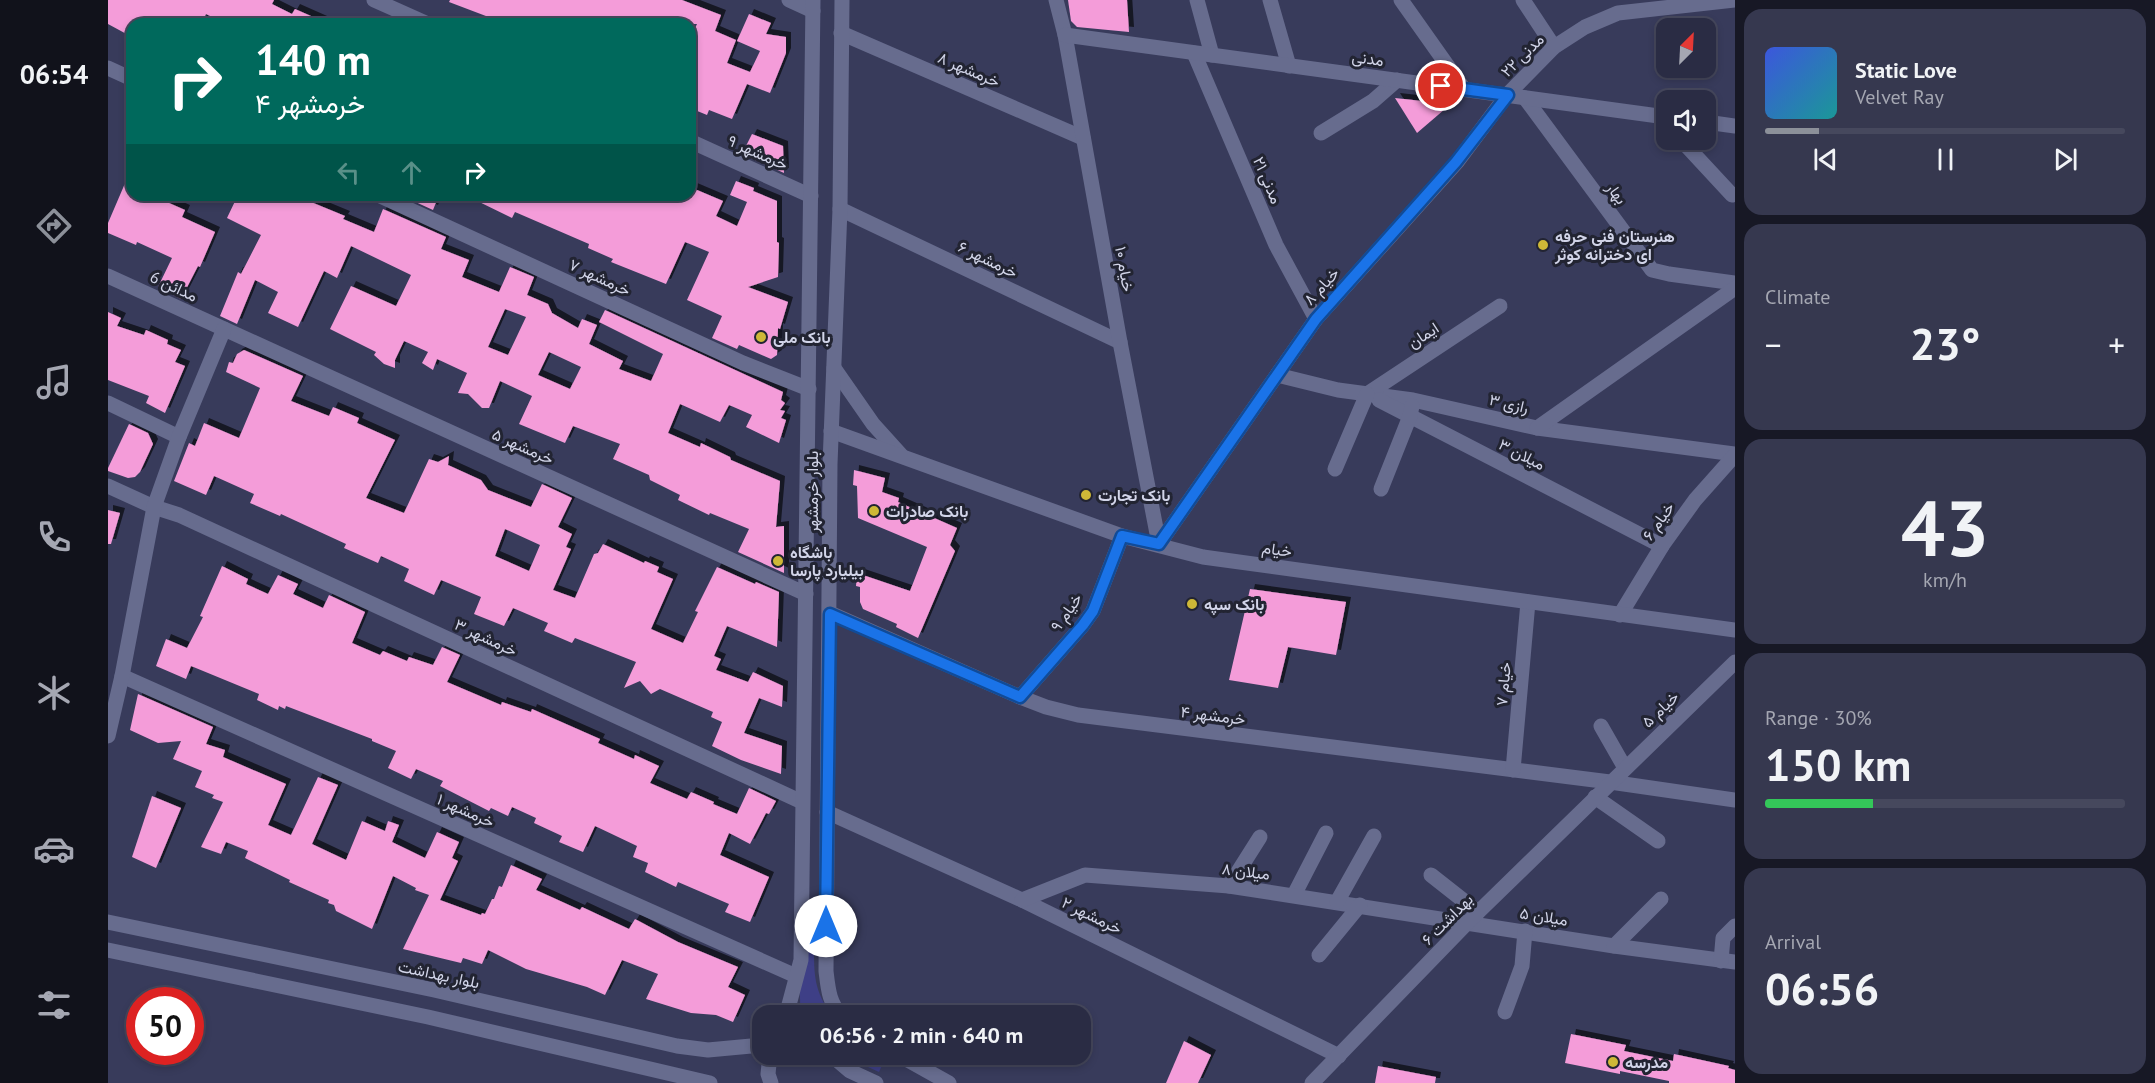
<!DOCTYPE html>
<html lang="en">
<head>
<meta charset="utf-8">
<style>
  body { margin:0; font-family:"PT Sans",Vazirmatn,sans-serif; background:#36384f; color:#f1f3f6; height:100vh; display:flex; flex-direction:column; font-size:22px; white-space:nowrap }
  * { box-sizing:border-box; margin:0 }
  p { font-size:20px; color:#a5a7b2 }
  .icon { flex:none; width:33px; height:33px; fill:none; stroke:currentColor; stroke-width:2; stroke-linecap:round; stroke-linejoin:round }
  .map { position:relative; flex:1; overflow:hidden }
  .panel { display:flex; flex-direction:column; gap:9px; padding:9px; background:#171825; width:420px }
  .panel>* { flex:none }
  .hud { position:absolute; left:18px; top:18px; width:570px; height:183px; border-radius:18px; box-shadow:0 3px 9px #0003,0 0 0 2px #46485d; background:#00695c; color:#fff; overflow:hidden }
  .needle { width:39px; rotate:24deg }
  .fabs { position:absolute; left:1548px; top:18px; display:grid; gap:12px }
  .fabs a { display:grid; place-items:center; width:60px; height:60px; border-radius:12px; background:#2a2c44; box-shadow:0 3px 9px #0003,0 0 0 2px #46485d; font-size:30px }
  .speed { position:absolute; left:18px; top:987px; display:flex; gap:12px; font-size:30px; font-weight:700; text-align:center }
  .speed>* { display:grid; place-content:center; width:78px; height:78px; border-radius:50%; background:#2a2c44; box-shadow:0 3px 9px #0003,0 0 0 2px #46485d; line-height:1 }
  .speed .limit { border:9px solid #d22; background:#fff; color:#111 }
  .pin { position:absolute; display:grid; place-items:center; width:51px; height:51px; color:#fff; margin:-26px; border:3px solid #fff; border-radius:50%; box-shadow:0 2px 6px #0007 }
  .me { position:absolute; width:66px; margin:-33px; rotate:0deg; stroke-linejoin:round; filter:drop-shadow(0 0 4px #0008) }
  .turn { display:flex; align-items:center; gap:21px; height:126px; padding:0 30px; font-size:27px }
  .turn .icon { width:78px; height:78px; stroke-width:2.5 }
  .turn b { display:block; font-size:42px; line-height:51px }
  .lanes { display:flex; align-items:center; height:57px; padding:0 30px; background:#0003; justify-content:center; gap:30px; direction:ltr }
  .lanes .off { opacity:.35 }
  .big { font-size:45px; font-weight:600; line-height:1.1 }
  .panel .widget { flex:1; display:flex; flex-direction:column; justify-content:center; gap:9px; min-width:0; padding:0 21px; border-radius:18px; background:#36384f }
  .panel .dial { align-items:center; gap:0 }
  .dial b { font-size:78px; line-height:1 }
  .song { display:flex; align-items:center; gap:18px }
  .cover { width:72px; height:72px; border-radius:9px; background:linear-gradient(135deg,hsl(230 70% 55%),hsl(180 70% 35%)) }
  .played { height:6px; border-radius:3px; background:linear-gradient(90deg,#8c9099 15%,#46485d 15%) }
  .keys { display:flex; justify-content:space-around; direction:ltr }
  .heat { display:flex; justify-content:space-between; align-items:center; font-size:33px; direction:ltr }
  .charge { height:9px; border-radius:4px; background:linear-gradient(90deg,#34c759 30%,#46485d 0) }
  .trip { position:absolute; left:644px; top:1005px; width:339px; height:60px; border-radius:18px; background:#2a2c44; box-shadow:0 3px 9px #0003,0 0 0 2px #46485d; font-weight:600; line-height:60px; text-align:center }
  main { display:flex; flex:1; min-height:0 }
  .menu { display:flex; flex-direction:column; width:108px; justify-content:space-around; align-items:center; background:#11121b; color:#a5a7b2 }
  .menu .icon { width:42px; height:42px }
  .menu .selected { color:#8c9099 }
  .menu b { font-size:27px; color:#f1f3f6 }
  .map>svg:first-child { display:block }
  .green { fill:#3e3f86 }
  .building { fill:#f49cd9; fill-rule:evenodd; filter:url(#shadow) }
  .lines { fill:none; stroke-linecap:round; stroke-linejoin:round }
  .minor { stroke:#676c8e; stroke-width:15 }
  .tertiary { stroke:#676c8e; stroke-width:15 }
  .secondary { stroke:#676c8e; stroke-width:15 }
  .route-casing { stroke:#114b97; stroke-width:15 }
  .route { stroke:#1a73e8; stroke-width:10 }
  .poi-dot { fill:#ceb837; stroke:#222432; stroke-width:2 }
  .labels { text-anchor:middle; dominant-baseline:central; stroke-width:6; stroke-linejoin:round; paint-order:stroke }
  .street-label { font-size:16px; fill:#d2d5e9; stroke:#222432 }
  .poi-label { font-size:16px; font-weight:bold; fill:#d2d5e9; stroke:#222432; text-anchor:start }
</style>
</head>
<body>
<main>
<nav class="menu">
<b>06:54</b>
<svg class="icon selected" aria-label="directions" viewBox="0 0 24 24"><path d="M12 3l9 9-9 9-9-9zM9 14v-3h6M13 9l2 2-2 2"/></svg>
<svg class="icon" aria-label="music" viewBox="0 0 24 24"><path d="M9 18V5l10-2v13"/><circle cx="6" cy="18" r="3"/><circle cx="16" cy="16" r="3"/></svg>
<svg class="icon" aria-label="phone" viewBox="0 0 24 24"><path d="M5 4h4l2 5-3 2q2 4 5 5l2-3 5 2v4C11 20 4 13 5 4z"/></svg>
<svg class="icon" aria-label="climate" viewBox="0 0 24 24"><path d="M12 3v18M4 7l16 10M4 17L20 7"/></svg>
<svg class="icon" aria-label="car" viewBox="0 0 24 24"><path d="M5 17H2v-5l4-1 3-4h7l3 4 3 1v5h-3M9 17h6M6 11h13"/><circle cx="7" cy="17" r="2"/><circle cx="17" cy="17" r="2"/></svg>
<svg class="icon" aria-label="filters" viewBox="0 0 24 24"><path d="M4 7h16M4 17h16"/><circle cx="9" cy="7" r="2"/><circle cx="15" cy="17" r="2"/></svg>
</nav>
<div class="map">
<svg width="1627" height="1083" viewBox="0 0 1627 1083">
  <defs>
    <filter id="shadow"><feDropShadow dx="5" dy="-5" stdDeviation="0" flood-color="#0009"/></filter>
  </defs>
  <rect width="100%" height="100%" fill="#383b5b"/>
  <g class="green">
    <path d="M701 945 706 946C706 975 706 991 724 1015L690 1016C694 1005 691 996 692 985 694 972 700 959 701 945Z"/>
    <path d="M740 1055H762L775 1063 771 1072 760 1067Z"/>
  </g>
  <g class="building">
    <path d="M0 0H166L164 4 184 14 187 9 221 24H118L98 14 95 21 85 17 82 24H24V37L0 24Z"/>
    <path d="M342 0H574L613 15 607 31 628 40 619 63 642 72 652 51 629 41 641 14 663 23 658 34 678 37V53L662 93 639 84 624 119 601 110 599 115 582 108V39L589 24H513L496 16 493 24H399L341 2Z"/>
    <path d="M960 0H1019L1021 32 969 27 963 21Z"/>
    <path d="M1287 98 1332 103 1337 109 1309 133Z"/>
    <path d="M644 134 675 146 676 173 634 154Z"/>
    <path d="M24 167V195H54L52 199 77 210 74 217 107 232 92 267 90 266 73 299 50 287 64 258 29 242 28 245 0 233V223Z"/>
    <path d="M628 181 646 188 645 191 669 201V242L671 243 670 277 640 287 680 302 672 329 670 328 669 355 663 359 631 345 629 349 604 338 614 316 579 300 601 252 577 242 558 284 503 262 505 259 480 248 481 244 407 212 404 218 357 195H582V187L615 201 608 216 629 226 639 202 622 195Z"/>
    <path d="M130 195H186L237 216 235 219 266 232 275 209 338 237 333 249 361 260 354 277 391 292 402 267 426 277 419 295 440 304 444 313 470 328 474 319 489 325 481 344 515 361 511 369 543 381 555 354 491 322 497 310 675 392 673 400 677 403 672 410 677 411 673 418 678 420 671 443 638 427 644 415 621 405 612 422 572 404 560 433 592 447 593 443 622 457 623 460 672 481 668 527 676 526V573L630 552 641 529 602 513 601 515 570 500 572 495 542 480 541 475 505 459 512 444 465 426 457 443 411 424 424 396 392 381 381 408H374L360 394 350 393 359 373 329 359 325 370 314 363 320 352 296 341 287 360V368L276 364 266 355 268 352 222 329 243 286 288 306 303 275 243 246 229 278 216 271 190 327 160 313 170 292 147 280 129 324 112 316 130 272 133 274 153 235 119 218ZM397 309 418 317 400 355 380 347ZM441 352 473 367 462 389 430 375Z"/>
    <path d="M303 195H331L325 210 301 199Z"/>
    <path d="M0 312 13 318 9 326 36 335 38 330 60 340 59 344 73 350 67 362 77 366 57 413 38 403 41 396 0 380Z"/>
    <path d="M136 350 195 376 183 401 221 416 225 407 251 418 249 423 287 440 258 498 296 513 321 459 330 462 341 456 340 465 373 480 380 490 423 507 434 484 464 498 450 527 464 534 458 547 463 549 445 590 467 598 486 554 490 553 495 544 536 563 537 561 551 567 549 572 565 579 543 629 575 643 590 612 587 611 609 567 647 584 648 582 671 592 669 647 619 626 606 656 613 659 608 670 640 682 645 672 675 686 674 707 651 698 636 733 674 746 673 774 633 760 604 746 614 722 603 717 605 712 552 689 543 694 532 681 516 688 528 662 467 638 464 643 436 631 440 623 405 608 396 626 366 614 373 597 333 580 326 595 296 581 301 569 273 556 270 563 236 548 238 544 173 514 172 516 142 503 146 494 106 476 98 495 66 481 81 443 87 446 96 423 131 438 152 388 118 372 121 362 125 363 129 354ZM397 529 432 545 421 571 387 556Z"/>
    <path d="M21 424 40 433 45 444 32 472 27 477 20 478 0 471V468Z"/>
    <path d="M746 470 777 478 774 492 791 498 790 502 849 528 842 545 847 551 810 638 788 627 789 624 755 609 752 602V587L748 586 749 573 802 591 819 547 750 518 749 486 745 485Z"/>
    <path d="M0 510 12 513 3 544H0Z"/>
    <path d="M114 566 140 579 138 584 160 594 170 575 190 584 185 594 215 608 221 595 257 612 244 643 272 655 275 651 299 661 301 657 325 665 334 647 352 655 339 682 393 705 394 702 423 712 424 709 492 739 490 743 526 759 527 755 551 766 542 783 579 799 583 792 606 802 605 804 629 814 641 788 668 801 661 814 658 813 642 844 621 833 612 855 661 877 642 922 617 912 621 904 570 882 568 887 537 872 540 863 525 857 529 846 487 826 475 852 451 842 454 836 426 823 428 818 404 807 400 816 383 808 381 811 332 786 335 781 308 769 303 779 280 768 288 751 264 741V739L178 706 177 709 171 706 170 710 149 700 151 694 83 666 78 679 48 666 58 639 79 648 95 617 92 616Z"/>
    <path d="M1142 589 1238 602 1228 655 1180 647 1170 688 1121 680Z"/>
    <path d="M30 694 105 727 98 744 117 750 115 757 178 784 160 825 183 835 210 777 230 785 204 844 238 860 254 821 277 831 280 821 291 825 284 842 317 858 329 832 351 842 344 858 350 861 332 900 373 915 374 913 377 914 384 899H386L391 886 394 887 403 865 434 879 428 890 472 910 474 907 521 929 527 919 570 942 630 967 620 987 637 995 625 1022 608 1015 583 1013 538 999 550 974 514 960 497 995 479 987 418 969 380 950 374 964 355 958 353 963 295 949 321 895 307 890 308 888 285 876 264 929 228 911 226 905 220 903 221 900 181 882 182 880 137 858 140 851 118 842 113 854 93 847 115 802 104 798 106 795 87 787 94 771 65 759 73 741 50 743 22 730Z"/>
    <path d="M44 796 73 808 48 868 24 857Z"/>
    <path d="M1463 1034 1518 1045 1516 1051 1565 1061 1566 1054 1621 1066 1620 1068 1627 1070V1083H1561V1081L1512 1071V1074L1457 1063Z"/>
    <path d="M1076 1041 1103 1055 1090 1083H1058Z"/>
    <path d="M1270 1066 1328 1077 1327 1083H1267Z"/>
  </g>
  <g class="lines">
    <g class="minor">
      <path d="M266 0 320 24"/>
      <path d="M681 0 705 11"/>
      <path d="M1089 0 1104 55"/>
      <path d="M1162 0 1181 66"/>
      <path d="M1293 0 1356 89"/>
      <path d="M1415 0 1446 47"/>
      <path d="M733 33 975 138"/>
      <path d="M1086 53 1168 245 1208 319"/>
      <path d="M0 68 24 79"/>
      <path d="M1417 98 1544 270 1561 274 1627 283"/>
      <path d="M1213 133 1265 101 1289 80"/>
      <path d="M1573 140 1624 195"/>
      <path d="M582 141 703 196"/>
      <path d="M270 195 635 363 701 389"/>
      <path d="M732 209 1012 342"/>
      <path d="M0 276 698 594"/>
      <path d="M1169 375 1230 390 1305 400 1429 428 1627 454"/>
      <path d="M1259 394 1392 306"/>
      <path d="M1271 400 1554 546"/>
      <path d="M0 403 71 437"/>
      <path d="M1429 428 1627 288"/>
      <path d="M1227 469 1259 394"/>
      <path d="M0 486 46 507 71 515 694 802"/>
      <path d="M1273 489 1302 416 1304 406"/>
      <path d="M1051 544 1208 319 1349 162 1399 95 1446 47 1477 27 1510 13 1627 0"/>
      <path d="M722 613 912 697 938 707 970 715 1502 782 1627 800"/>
      <path d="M1512 615 1554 546 1587 500 1627 455"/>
      <path d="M14 676 688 976"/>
      <path d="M912 697 975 625 985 611 1014 536"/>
      <path d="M1493 726 1517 768"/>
      <path d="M0 736 14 676 46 507 71 437 116 329"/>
      <path d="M1405 770 1420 602"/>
      <path d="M1487 797 1550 841"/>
      <path d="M719 812 914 900 1231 1056"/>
      <path d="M1323 875 1370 912"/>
      <path d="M1121 886 1152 837"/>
      <path d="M1186 895 1218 833"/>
      <path d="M914 900 977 875 1121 886 1506 946 1627 962"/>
      <path d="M1229 902 1266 836"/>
      <path d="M1506 946 1553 899"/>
      <path d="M1211 955 1252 905"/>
      <path d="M1613 961 1615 938 1627 926"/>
      <path d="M1397 1012 1414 966 1417 931"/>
      <path d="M1204 1083 1360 922 1627 662"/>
    </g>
    <path class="tertiary" d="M948 0 957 35 1012 342 1051 544"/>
    <g class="secondary">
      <path d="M957 35 1558 117"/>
      <path d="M1598 122 1627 126"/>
      <path d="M726 368 765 424 793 455"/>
      <path d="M723 431 1014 536 1095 557 1627 630"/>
      <path d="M0 922 326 990 569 1046 600 1050 654 1045"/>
      <path d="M0 950 320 1017 602 1083"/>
      <path d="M678 1016 693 960 705 0"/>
      <path d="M734 1016C721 1004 720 988 718 971L722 464 732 209 734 0"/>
      <path d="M662 1054 660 1074 663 1083"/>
      <path d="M722 1054 742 1071 768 1083"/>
      <path d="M789 1054 841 1083"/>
    </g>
  </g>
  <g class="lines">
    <g class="route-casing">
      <path id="route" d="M718 926 722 614 912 697 975 625 985 611 1014 536 1051 544 1208 319 1348 162 1400 95 1333 86"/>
    </g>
    <use href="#route" class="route"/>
  </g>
  <g class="poi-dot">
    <circle cx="1435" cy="245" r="6"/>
    <circle cx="653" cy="337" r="6"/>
    <circle cx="978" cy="495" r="6"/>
    <circle cx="766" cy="511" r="6"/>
    <circle cx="670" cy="561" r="6"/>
    <circle cx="1084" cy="604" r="6"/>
    <circle cx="1505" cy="1062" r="6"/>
  </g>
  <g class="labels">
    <g class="street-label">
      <text transform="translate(1414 55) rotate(-45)">مدنی ۲۲</text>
      <text transform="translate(1260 58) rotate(8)">مدنی</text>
      <text transform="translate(861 69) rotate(23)">خرمشهر ۸</text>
      <text transform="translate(650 152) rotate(24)">خرمشهر ۹</text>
      <text transform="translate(1160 180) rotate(67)">مدنی ۲۱</text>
      <text transform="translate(1509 193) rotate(54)">بهار</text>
      <text transform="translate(880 259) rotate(26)">خرمشهر ۶</text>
      <text transform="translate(1017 269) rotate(80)">خیام ۱۰</text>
      <text transform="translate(492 277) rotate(25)">خرمشهر ۷</text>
      <text transform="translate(66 286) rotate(25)">مدائن 6</text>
      <text transform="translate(1213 286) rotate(-48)">خیام ۸</text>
      <text transform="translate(1315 335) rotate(-33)">ایمان</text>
      <text transform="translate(1401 403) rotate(13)">رازی ۳</text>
      <text transform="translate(415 446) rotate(24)">خرمشهر ۵</text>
      <text transform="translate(1414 454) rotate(27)">میلان ۳</text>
      <text transform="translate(704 492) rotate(-90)">بلوار خرمشهر</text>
      <text transform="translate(1550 521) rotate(-55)">خیام ۶</text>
      <text transform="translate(1169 549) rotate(8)">خیام</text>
      <text transform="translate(958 612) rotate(-55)">خیام ۹</text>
      <text transform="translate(378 637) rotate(25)">خرمشهر ۳</text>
      <text transform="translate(1395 684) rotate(-85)">خیام ۷</text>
      <text transform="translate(1552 709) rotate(-44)">خیام ۵</text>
      <text transform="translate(1105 715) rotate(7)">خرمشهر ۴</text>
      <text transform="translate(358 810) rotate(24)">خرمشهر ۱</text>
      <text transform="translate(1138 871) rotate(7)">میلان ۸</text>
      <text transform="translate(984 915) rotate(26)">خرمشهر ۲</text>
      <text transform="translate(1436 916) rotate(9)">میلان ۵</text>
      <text transform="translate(1339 919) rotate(-45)">بهداشت ۶</text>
      <text transform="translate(331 974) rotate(12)">بلوار بهداشت</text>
    </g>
    <g class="poi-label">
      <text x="1447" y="236">هنرستان فنی حرفه<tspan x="1447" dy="18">ای دخترانه کوثر</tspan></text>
      <text x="665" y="337">بانک ملی</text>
      <text x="990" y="495">بانک تجارت</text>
      <text x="778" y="511">بانک صادرات</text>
      <text x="682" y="552">باشگاه<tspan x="682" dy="18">بیلیارد پارسا</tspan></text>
      <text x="1096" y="604">بانک سپه</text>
      <text x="1517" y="1062">مدرسه</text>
    </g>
  </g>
</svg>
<div class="fabs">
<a><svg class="needle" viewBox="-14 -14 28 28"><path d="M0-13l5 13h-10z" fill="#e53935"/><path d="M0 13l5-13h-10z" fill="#a5a7b2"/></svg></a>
<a><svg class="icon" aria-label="sound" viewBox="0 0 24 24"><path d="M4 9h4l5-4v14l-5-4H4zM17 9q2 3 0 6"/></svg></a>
</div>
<div class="speed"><div class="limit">50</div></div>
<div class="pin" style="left:1333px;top:86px;background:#d93025"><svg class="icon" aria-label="arrive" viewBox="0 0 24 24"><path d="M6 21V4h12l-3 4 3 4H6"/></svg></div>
<svg class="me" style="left:718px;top:926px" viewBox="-20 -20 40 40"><circle r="19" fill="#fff"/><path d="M0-13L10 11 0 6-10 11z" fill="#1a73e8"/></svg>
<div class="trip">06:56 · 2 min · 640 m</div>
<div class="hud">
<div class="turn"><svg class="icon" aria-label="right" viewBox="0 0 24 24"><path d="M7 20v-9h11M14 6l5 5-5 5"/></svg><div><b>140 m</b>خرمشهر ۴</div></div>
<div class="lanes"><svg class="icon off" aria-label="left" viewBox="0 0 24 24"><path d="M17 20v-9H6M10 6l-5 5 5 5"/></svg><svg class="icon off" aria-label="ahead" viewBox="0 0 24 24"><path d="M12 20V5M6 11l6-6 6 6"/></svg><svg class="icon" aria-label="right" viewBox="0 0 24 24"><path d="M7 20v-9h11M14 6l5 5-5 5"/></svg></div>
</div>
</div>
<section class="panel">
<div class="widget">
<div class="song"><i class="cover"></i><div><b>Static Love</b><p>Velvet Ray</p></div></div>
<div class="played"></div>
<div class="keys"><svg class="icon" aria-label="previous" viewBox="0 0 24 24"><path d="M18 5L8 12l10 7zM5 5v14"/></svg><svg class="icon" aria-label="pause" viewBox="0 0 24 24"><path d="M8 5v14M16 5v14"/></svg><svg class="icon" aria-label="next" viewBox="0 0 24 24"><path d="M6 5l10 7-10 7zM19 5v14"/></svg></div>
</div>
<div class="widget"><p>Climate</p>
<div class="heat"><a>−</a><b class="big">23°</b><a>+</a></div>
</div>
<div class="widget dial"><b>43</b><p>km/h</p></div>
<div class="widget"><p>Range · 30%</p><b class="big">150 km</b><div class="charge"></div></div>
<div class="widget"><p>Arrival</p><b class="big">06:56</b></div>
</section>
</main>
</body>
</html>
